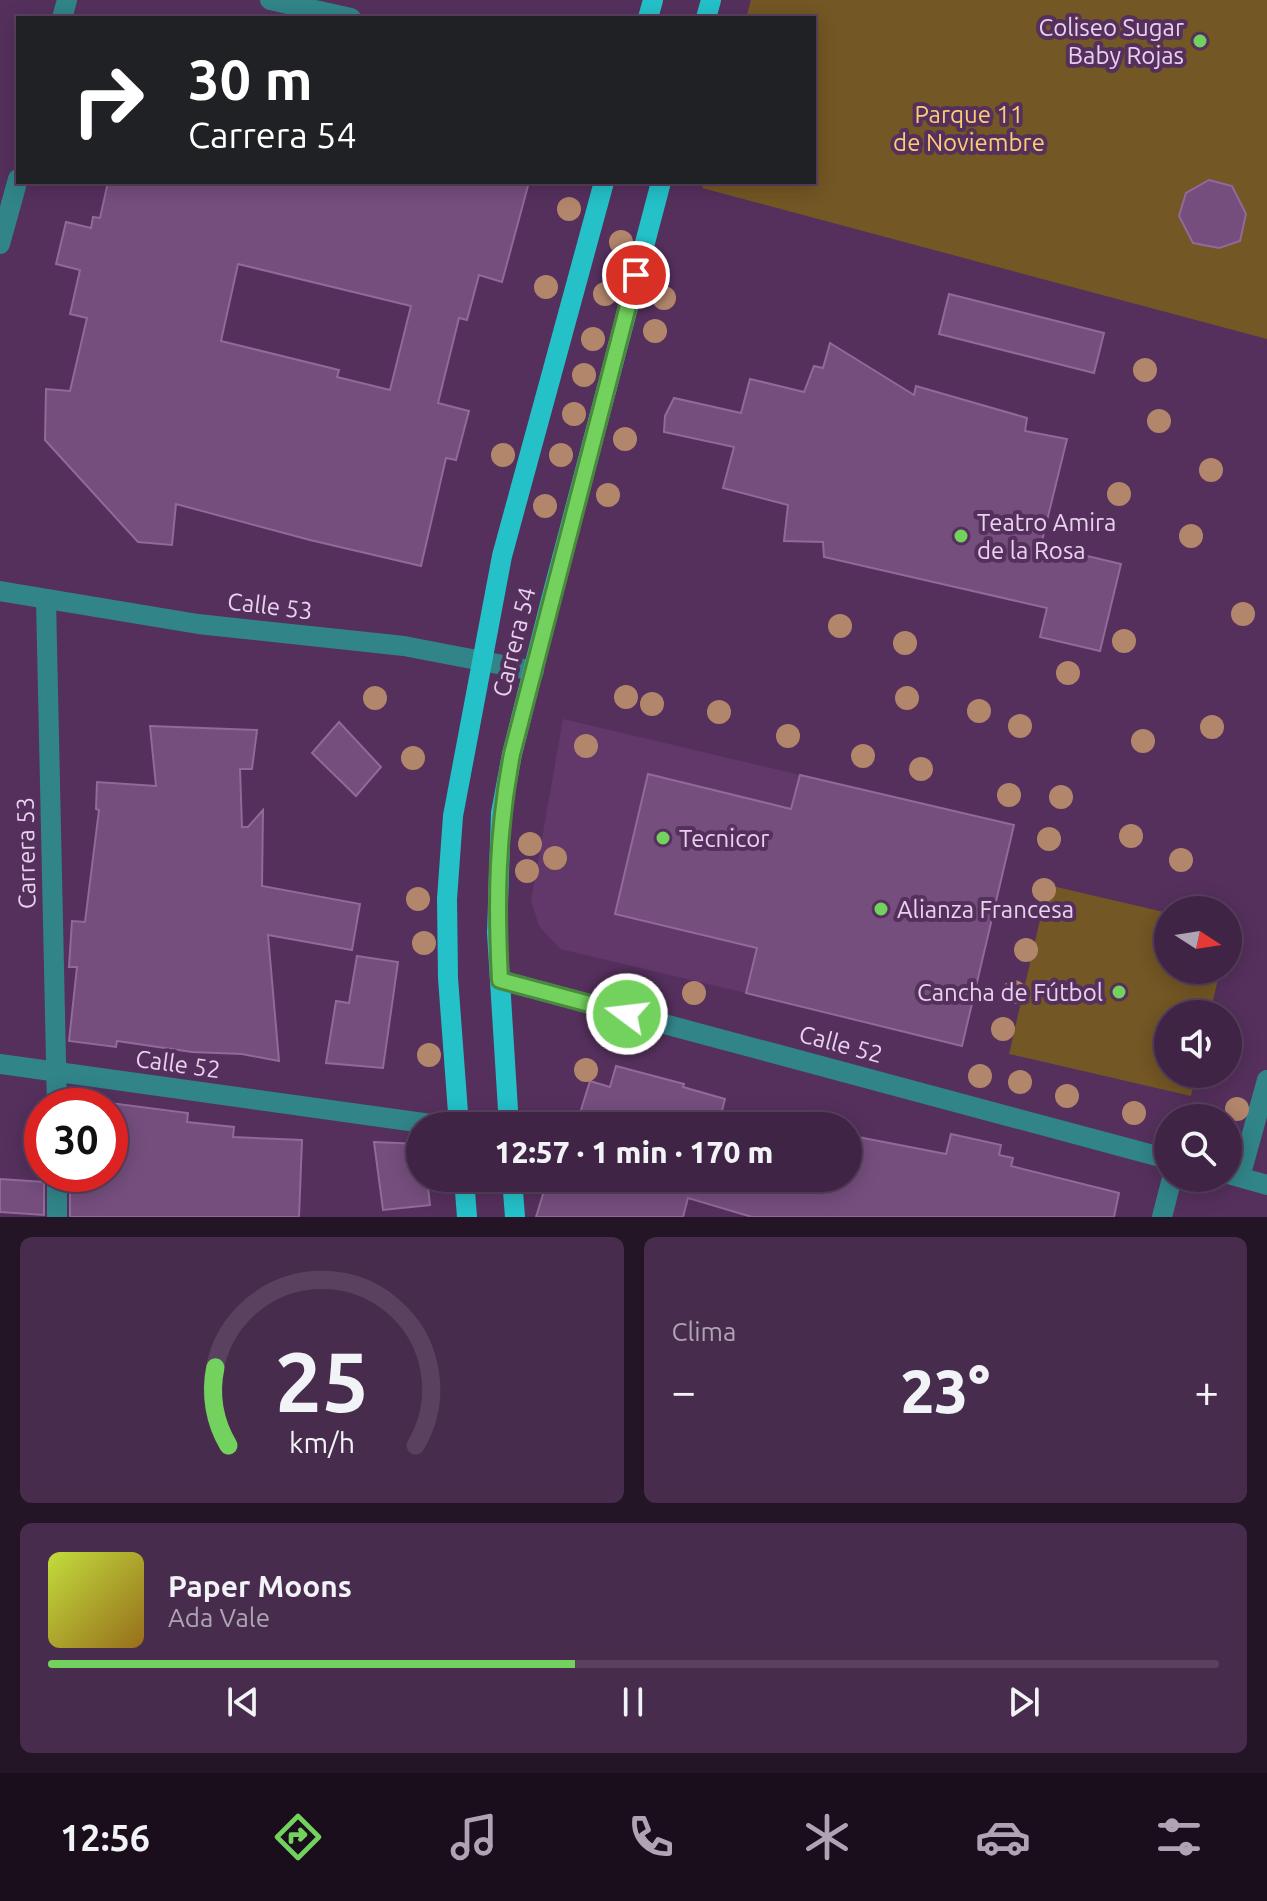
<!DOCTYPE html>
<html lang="es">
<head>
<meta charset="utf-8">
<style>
  body { margin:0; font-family:Ubuntu,sans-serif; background:#472c4d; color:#f1f3f6; height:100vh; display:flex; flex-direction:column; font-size:30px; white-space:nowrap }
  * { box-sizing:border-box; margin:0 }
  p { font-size:26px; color:#aea4b3 }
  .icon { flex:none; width:44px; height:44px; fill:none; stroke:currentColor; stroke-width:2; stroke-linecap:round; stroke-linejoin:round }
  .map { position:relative; height:1217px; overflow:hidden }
  .details { display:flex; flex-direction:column; gap:20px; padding:20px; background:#231426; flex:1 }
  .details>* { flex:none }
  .guide { position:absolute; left:16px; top:16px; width:800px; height:168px; border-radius:0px; box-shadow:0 4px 20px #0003,0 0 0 2px #59415f; background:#202124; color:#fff; overflow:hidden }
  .needle { width:52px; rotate:102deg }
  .tools { position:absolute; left:1154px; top:896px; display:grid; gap:16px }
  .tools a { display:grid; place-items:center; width:88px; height:88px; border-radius:50%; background:#402446; box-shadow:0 4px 20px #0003,0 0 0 2px #59415f; font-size:40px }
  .speed { position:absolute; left:24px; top:1088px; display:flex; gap:16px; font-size:40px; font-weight:700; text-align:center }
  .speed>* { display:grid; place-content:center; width:104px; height:104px; border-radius:50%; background:#402446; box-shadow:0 4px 20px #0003,0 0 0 2px #59415f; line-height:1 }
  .speed .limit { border:12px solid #d22; background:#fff; color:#111 }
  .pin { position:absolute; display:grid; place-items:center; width:68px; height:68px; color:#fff; margin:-34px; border:4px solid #fff; border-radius:50%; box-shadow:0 2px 8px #0007 }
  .me { position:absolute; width:88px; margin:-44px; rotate:285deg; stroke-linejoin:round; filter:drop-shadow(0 0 6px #0008) }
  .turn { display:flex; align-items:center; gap:28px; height:168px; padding:0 40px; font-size:36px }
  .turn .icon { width:104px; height:104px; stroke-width:2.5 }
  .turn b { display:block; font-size:56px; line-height:68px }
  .big { font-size:60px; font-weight:800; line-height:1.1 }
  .details .tile { flex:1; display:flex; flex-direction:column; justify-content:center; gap:12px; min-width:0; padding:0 28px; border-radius:12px; background:#472c4d }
  .details .dial { align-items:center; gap:0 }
  .dial svg { height:208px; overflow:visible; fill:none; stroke:#59415f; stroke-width:7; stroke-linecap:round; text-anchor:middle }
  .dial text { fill:#f1f3f6; stroke:none }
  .song { display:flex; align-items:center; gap:24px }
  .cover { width:96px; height:96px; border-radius:12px; background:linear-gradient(135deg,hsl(70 70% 55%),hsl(40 70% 35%)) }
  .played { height:8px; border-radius:4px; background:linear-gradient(90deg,#72d25d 45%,#59415f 45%) }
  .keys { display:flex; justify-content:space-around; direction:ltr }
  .heat { display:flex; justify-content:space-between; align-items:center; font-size:44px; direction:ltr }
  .details .tiles { flex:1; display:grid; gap:20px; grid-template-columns:1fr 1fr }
  .tile:last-child { grid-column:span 2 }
  .trip { position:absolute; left:406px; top:1112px; width:456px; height:80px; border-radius:40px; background:#402446; box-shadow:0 4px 20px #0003,0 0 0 2px #59415f; font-weight:800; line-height:80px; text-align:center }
  .tabs { display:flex; height:128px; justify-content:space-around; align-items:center; background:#1a0e1c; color:#aea4b3 }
  .tabs .icon { width:56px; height:56px }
  .tabs .on { color:#72d25d }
  .tabs b { font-size:36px; color:#f1f3f6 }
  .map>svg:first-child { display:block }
  .built { fill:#62386b }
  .green { fill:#735724; fill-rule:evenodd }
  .building { fill:#754e7d; stroke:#91699a; stroke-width:2; fill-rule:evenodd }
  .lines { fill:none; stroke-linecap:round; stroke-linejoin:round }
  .minor { stroke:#318589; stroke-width:20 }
  .major { stroke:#24c1c9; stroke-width:20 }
  .tree { fill:#b1866b }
  .route-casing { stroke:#4a883c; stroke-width:20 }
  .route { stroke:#72d25d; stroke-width:14 }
  .poi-dot { fill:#72d25d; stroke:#55305d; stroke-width:3 }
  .labels { text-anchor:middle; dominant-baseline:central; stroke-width:8; stroke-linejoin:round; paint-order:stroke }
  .poi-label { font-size:24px; fill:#e8d2ed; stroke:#55305d; text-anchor:start }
  .park-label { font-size:24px; fill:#fccc77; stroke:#55305d }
  .street-label { font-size:24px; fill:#e8d2ed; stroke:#55305d }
</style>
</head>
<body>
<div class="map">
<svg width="1267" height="1217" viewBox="0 0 1267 1217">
  <rect width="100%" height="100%" fill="#55305d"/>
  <path class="built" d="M563 719 800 775 746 993 560 949 539 926 531 901Z"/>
  <g class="green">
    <path d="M751 0H1267V339L702 188 704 182H814V18H746ZM1209 180 1232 186 1246 214 1240 240 1219 248 1193 243Z"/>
    <path d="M1048 885 1168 913V970H1220L1210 1014H1168V1074H1196L1191 1096 1009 1054Z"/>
  </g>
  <g class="building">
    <path d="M1209 180 1232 186 1246 214 1240 241 1219 248 1193 243 1179 216 1186 193Z"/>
    <path d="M108 182H529L502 282 479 275 467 320 459 318 438 403 469 411 456 460 446 458 421 566 310 540 176 504 172 545 138 542 45 440 46 389 70 391 87 318 70 314 80 270 56 264 66 222 91 228 93 217 100 218ZM238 264 411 306 390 390 337 377 339 370 221 341Z"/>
    <path d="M949 294 1104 333 1094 373 939 334Z"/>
    <path d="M830 343 914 395 916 386 1027 418 1025 431 1067 439 1041 545 1121 564 1100 651 1040 637 1047 608 824 557 823 542 784 541 788 505 723 488 734 447 664 432 665 416 674 398 741 413 750 379 804 392 814 366 823 368Z"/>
    <path d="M339 722 381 767 356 796 312 753Z"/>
    <path d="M150 726 257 730 252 769H240L242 827H248L263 810 262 886 360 904 352 950 268 935 279 1061 242 1054 192 1052 117 1041 116 1047 69 1041 77 967H69L72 921 85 922 99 810 96 809 97 782 156 786Z"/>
    <path d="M648 774 791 809 800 775 1014 825 962 1046 746 993 757 948 615 914Z"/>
    <path d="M357 956 398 962 383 1068 326 1063 336 1001 349 1003Z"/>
    <path d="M616 1066 684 1084 683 1087 725 1099 718 1126H576L590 1081 610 1087Z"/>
    <path d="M110 1103 188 1113 187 1122 234 1127 233 1137 302 1140 299 1217H70V1183L75 1184 76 1174H110Z"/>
    <path d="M951 1134 1001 1145 999 1155 1013 1158 1011 1166 1119 1193 1114 1217H752L688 1198 683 1217H536L548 1178 589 1188 590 1178H848V1135L946 1154Z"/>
    <path d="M374 1142 420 1144V1178H427L430 1205 383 1210Z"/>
    <path d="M0 1179 44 1182V1215L0 1212Z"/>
  </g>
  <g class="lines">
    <g class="minor">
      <path d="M270 0 351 18"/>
      <path d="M62 18 67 0"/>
      <path d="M0 244 18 179"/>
      <path d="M0 591 198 624 404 646 534 671"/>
      <path d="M46 599 57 1106"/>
      <path d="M500 980 1168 1159"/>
      <path d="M0 1064 445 1126"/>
      <path d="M57 1174V1217"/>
      <path d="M1228 1174 1267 1185"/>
      <path d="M1240 1177 1267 1080"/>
      <path d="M1162 1217 1172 1178"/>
    </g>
    <g class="major">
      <path d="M648 18 653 0"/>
      <path d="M706 18 711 0"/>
      <path d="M459 1126 448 978 447 899 453 816 502 556 604 182"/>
      <path d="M509 1126 497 933 501 813 512 754 552 596 661 182"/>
      <path d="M464 1178 467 1217"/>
      <path d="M512 1178 515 1217"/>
    </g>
  </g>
  <g class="tree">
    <circle cx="569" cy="209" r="12"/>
    <circle cx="621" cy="242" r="12"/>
    <circle cx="546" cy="287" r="12"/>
    <circle cx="605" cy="294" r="12"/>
    <circle cx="664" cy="298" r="12"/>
    <circle cx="655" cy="331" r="12"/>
    <circle cx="593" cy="339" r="12"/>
    <circle cx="1145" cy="370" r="12"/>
    <circle cx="584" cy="375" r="12"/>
    <circle cx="574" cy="414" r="12"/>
    <circle cx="1159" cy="421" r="12"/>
    <circle cx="625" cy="439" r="12"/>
    <circle cx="503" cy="455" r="12"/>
    <circle cx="561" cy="455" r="12"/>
    <circle cx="1211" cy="470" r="12"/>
    <circle cx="1119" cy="494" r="12"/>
    <circle cx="608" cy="495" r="12"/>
    <circle cx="545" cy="506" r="12"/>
    <circle cx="1191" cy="536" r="12"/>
    <circle cx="1243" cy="614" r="12"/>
    <circle cx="840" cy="626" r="12"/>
    <circle cx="1124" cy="641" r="12"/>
    <circle cx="905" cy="643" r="12"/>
    <circle cx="1068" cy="673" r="12"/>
    <circle cx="626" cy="697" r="12"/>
    <circle cx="375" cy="698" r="12"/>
    <circle cx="907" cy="698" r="12"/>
    <circle cx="652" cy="704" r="12"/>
    <circle cx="979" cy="711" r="12"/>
    <circle cx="719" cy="712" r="12"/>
    <circle cx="1020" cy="726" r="12"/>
    <circle cx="1212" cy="727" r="12"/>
    <circle cx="788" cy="736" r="12"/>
    <circle cx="1143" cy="741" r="12"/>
    <circle cx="586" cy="746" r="12"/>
    <circle cx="863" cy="756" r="12"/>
    <circle cx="413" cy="758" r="12"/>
    <circle cx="921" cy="769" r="12"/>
    <circle cx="1009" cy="795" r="12"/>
    <circle cx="1061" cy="797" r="12"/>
    <circle cx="1131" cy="836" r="12"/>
    <circle cx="1049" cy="839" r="12"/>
    <circle cx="530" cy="844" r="12"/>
    <circle cx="555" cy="858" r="12"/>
    <circle cx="1181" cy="860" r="12"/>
    <circle cx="527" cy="871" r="12"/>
    <circle cx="1044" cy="890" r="12"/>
    <circle cx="418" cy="899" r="12"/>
    <circle cx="424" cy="943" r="12"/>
    <circle cx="1026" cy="950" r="12"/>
    <circle cx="1014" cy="992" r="12"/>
    <circle cx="694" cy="993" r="12"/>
    <circle cx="1003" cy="1029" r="12"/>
    <circle cx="429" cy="1055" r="12"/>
    <circle cx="586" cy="1070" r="12"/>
    <circle cx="980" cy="1076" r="12"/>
    <circle cx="1020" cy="1082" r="12"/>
    <circle cx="1067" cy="1096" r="12"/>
    <circle cx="1237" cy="1109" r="12"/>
    <circle cx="1134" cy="1113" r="12"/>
  </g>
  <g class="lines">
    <g class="route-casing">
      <path id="route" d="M627 1014 500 980C496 900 497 833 512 754L636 275"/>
    </g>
    <use href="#route" class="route"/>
  </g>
  <g class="poi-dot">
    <circle cx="1200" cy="41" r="8"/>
    <circle cx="961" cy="536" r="8"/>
    <circle cx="663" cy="838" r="8"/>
    <circle cx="881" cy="909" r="8"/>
    <circle cx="1119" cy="992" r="8"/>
  </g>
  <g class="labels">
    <g class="poi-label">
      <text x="1184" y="27" text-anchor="end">Coliseo Sugar<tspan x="1184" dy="28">Baby Rojas</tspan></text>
      <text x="977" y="522">Teatro Amira<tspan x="977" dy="28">de la Rosa</tspan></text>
      <text x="679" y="838">Tecnicor</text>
      <text x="897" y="909">Alianza Francesa</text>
      <text x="1103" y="992" text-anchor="end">Cancha de Fútbol</text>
    </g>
    <g class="park-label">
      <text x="969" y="114">Parque 11<tspan x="969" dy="28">de Noviembre</tspan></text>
    </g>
    <g class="street-label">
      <text transform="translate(270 606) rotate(7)">Calle 53</text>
      <text transform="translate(514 642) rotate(-76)">Carrera 54</text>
      <text transform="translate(26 853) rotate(-91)">Carrera 53</text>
      <text transform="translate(841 1044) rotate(15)">Calle 52</text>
      <text transform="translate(178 1064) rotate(8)">Calle 52</text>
    </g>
  </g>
</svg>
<div class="tools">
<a><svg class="needle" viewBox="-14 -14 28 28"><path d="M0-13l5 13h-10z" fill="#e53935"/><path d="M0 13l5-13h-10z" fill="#aea4b3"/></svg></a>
<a><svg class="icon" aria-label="sound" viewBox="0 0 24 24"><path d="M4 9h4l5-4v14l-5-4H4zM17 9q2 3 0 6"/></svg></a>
<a><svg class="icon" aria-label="search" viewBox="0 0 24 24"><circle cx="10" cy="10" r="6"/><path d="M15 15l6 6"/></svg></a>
</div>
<div class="speed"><div class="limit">30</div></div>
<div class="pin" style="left:636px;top:275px;background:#d93025"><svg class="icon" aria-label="arrive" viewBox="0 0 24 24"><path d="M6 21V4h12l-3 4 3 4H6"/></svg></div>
<svg class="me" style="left:627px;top:1014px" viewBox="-20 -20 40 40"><circle r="17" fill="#72d25d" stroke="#fff" stroke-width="3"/><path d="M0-11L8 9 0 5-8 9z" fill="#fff"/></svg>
<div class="trip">12:57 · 1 min · 170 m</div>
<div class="guide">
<div class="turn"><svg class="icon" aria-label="right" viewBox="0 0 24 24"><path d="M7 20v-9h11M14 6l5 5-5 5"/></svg><div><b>30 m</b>Carrera 54</div></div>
</div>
</div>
<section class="details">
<div class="tiles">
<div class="tile dial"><svg viewBox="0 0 100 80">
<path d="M14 69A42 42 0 1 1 86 69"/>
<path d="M14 69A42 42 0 0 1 9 39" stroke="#72d25d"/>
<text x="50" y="56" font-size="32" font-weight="700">25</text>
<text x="50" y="72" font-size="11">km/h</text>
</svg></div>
<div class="tile"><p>Clima</p>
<div class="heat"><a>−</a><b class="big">23°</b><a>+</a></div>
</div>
<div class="tile">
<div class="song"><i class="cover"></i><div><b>Paper Moons</b><p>Ada Vale</p></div></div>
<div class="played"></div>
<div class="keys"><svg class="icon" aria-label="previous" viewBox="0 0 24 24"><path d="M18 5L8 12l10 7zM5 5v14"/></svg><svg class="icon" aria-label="pause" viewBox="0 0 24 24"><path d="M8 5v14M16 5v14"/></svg><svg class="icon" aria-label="next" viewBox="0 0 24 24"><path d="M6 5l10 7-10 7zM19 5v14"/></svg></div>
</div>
</div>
</section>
<nav class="tabs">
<b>12:56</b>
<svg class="icon on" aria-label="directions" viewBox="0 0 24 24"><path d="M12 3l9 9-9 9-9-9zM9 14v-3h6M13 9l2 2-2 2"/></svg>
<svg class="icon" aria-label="music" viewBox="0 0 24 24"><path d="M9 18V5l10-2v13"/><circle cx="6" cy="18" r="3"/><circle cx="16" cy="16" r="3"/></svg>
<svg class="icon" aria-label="phone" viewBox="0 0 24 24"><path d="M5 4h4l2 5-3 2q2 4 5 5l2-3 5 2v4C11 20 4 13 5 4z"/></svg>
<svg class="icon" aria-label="climate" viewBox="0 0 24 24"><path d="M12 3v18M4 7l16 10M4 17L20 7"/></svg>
<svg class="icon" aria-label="car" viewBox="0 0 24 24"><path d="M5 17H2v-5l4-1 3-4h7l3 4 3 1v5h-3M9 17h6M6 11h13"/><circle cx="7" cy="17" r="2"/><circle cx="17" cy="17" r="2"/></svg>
<svg class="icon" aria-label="filters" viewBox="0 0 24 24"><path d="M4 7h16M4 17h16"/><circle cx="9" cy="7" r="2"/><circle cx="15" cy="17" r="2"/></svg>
</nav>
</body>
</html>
